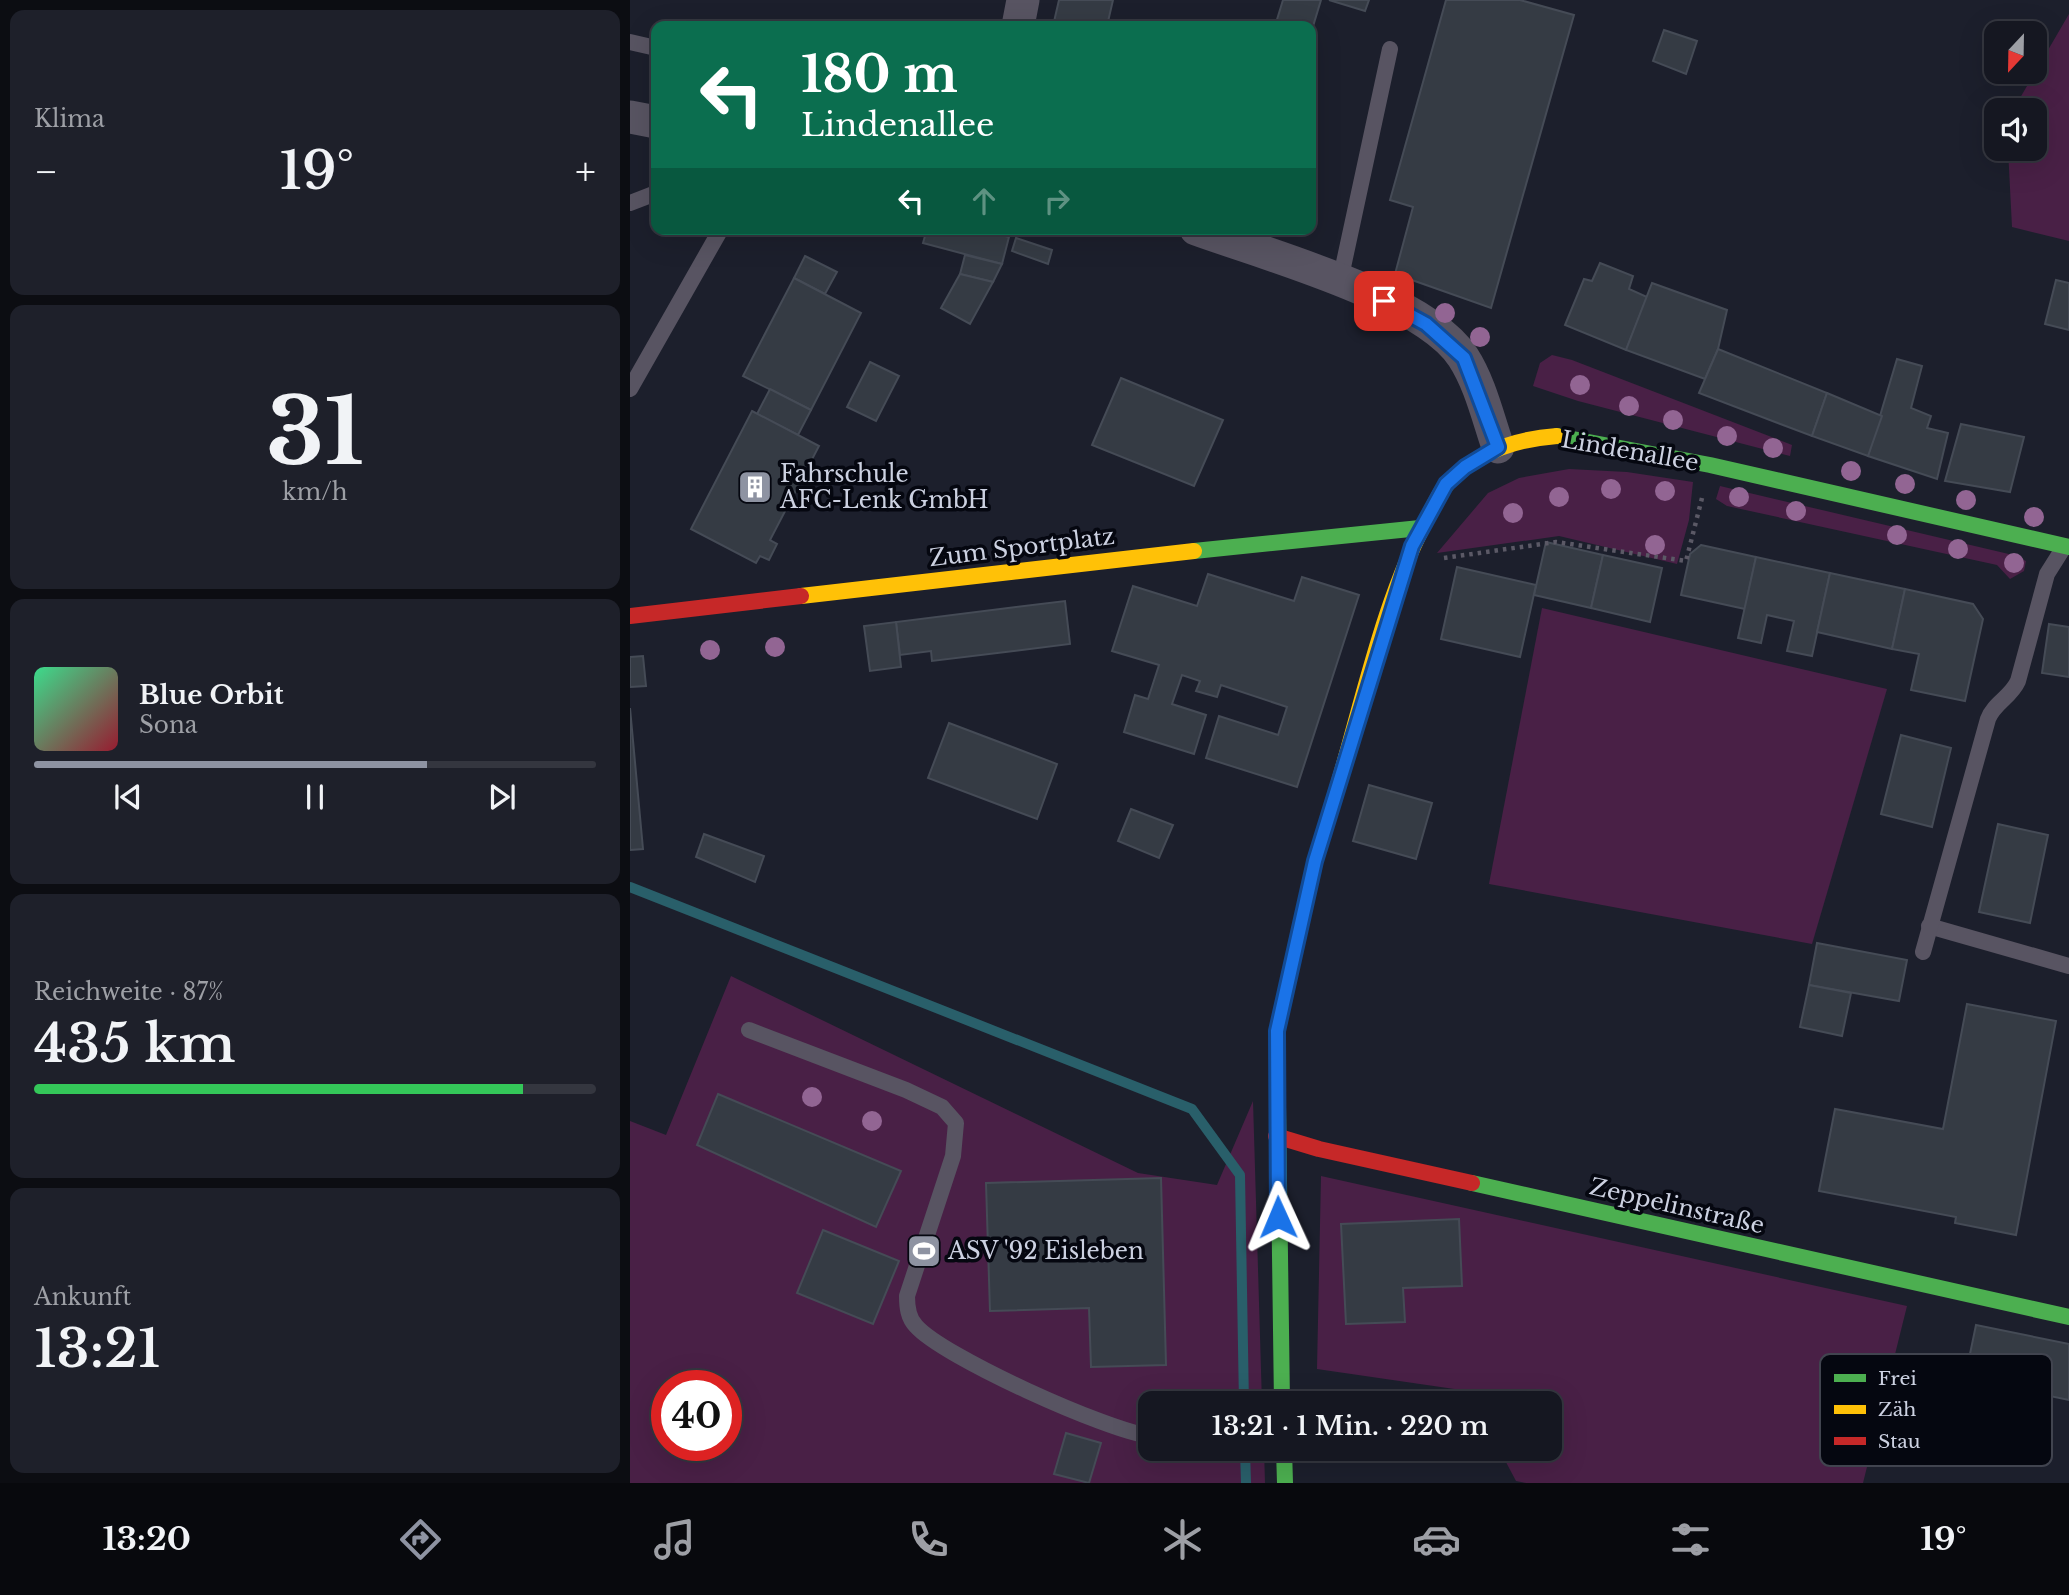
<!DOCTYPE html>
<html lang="de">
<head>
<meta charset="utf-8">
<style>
  body { margin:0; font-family:"Libre Baskerville",serif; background:#1e202a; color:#f1f3f6; height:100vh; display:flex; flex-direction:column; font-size:26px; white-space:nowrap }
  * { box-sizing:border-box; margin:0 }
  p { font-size:23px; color:#9d9fa5 }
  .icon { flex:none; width:38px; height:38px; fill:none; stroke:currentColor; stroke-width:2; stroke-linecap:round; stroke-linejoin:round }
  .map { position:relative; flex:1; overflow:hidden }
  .panel { display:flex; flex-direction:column; gap:10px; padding:10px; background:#0c0d12; width:630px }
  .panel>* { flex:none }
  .top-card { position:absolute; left:21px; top:21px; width:665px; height:214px; border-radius:14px; box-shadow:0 7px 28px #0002,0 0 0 2px #34363f; background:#0b6e4f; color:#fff; overflow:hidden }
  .needle { width:46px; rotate:202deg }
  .fabs { position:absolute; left:1354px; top:21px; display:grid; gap:14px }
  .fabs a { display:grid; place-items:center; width:63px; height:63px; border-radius:14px; background:#151721; box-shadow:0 7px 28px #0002,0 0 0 2px #34363f; font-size:35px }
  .speed { position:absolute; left:21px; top:1370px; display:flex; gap:14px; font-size:35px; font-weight:700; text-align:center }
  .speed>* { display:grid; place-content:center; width:91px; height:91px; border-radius:50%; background:#151721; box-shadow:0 7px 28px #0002,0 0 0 2px #34363f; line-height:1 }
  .speed .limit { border:10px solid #d22; background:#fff; color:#111 }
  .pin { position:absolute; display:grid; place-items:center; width:60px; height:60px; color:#fff; margin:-30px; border-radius:14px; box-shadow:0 4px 10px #0006 }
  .me { position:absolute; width:77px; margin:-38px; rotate:359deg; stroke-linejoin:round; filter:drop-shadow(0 0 5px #0008) }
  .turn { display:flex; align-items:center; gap:24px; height:147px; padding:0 35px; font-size:32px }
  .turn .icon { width:91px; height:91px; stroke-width:2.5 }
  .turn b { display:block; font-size:49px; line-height:60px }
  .lanes { display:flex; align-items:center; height:66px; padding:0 35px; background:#0003; justify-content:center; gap:35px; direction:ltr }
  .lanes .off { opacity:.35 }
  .big { font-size:52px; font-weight:600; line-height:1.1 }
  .panel .card { flex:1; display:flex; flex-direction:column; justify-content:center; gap:10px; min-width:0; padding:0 24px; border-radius:14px; background:#1e202a }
  .panel .dial { align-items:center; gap:0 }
  .dial b { font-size:91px; line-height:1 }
  .song { display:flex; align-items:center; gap:21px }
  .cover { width:84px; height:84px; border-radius:10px; background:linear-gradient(135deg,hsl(150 70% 55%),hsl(350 70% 35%)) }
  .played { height:7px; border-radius:4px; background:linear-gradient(90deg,#8e93a2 70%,#34363f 70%) }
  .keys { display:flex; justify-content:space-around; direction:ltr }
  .heat { display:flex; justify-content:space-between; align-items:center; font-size:38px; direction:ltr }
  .charge { height:10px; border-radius:5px; background:linear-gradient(90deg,#34c759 87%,#34363f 0) }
  .trip { position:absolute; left:508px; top:1391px; width:424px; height:70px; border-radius:14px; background:#151721; box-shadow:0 7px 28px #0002,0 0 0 2px #34363f; font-weight:600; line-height:70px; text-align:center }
  .dock { display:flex; height:112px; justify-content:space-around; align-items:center; background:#08090d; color:#9d9fa5 }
  .dock .icon { width:49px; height:49px }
  .dock .selected { color:#8e93a2 }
  .dock b { font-size:32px; color:#f1f3f6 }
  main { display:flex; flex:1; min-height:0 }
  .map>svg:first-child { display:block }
  .green { fill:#492046; fill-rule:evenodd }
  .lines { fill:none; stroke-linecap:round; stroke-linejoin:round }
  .stream { stroke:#295f6a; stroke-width:10 }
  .building { fill:#353b44; stroke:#454b56; stroke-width:2 }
  .path { stroke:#5b5966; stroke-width:4.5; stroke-dasharray:3.5 5; stroke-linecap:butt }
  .lane { stroke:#585462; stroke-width:16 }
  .street { stroke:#585462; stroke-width:33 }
  .fast { stroke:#4caf50; stroke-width:16 }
  .slow { stroke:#ffc107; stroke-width:16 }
  .jam { stroke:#c62828; stroke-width:16 }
  .tree { fill:#926593 }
  .route-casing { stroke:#114b97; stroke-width:18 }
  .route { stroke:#1a73e8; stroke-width:12 }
  .labels { text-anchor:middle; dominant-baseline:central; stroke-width:7; stroke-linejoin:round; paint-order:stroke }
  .street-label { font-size:23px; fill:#ccd1e1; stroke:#050710 }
  .poi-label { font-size:23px; fill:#ccd1e1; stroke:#050710; text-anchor:start }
  .key { fill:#050710; stroke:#41444f; stroke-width:2 }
  .key-label { font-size:19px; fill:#ccd1e1 }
</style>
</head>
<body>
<main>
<section class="panel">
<div class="card"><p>Klima</p>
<div class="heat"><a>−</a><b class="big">19°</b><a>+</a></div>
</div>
<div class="card dial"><b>31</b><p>km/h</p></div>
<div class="card">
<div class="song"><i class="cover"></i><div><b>Blue Orbit</b><p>Sona</p></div></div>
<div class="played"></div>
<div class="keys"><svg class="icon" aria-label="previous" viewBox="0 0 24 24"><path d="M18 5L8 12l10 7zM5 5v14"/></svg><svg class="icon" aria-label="pause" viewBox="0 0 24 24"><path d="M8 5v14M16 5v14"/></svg><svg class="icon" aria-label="next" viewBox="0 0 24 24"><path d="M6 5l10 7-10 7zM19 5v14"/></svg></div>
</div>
<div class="card"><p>Reichweite · 87%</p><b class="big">435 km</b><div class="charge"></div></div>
<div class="card"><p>Ankunft</p><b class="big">13:21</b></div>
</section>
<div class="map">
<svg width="1439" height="1483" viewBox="0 0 1439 1483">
  <rect width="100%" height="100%" fill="#1c1f2c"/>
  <g class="green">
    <path d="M1439 14V241L1382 227 1378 149H1405V110H1383Z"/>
    <path d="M922 355 942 360 1162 445 1160 456 948 401 903 386 910 363Z"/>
    <path d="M939 469 997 472 1063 482 1059 520 1047 564 929 536 807 553 858 493 889 478Z"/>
    <path d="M1090 486 1383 555 1396 561 1394 571 1380 579 1367 565 1097 506 1086 499Z"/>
    <path d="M912 608 1257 689 1182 944 859 884Z"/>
    <path d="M101 976 508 1173 587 1185 623 1101 632 1403 520 1404V1449H634L635 1483H0V1121L36 1135ZM37 1386H96V1446H37Z"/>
    <path d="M691 1176 1277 1306 1233 1483H896L886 1481 869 1449H919V1404L845 1403 838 1391 687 1369Z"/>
  </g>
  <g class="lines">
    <g class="stream">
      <path d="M0 887 562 1109 610 1175 614 1404"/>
      <path d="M615 1449 616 1483"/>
    </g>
  </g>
  <g class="building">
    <path d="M429 0H483L477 26H423Z"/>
    <path d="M653 0H691L681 33V26H645Z"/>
    <path d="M699 0H739L735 11Z"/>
    <path d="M816 0H890L944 15 861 308 765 274 783 207 760 200Z"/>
    <path d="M1034 30 1067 41 1056 74 1023 61Z"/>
    <path d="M297 229H349L379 237 372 264 293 243Z"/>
    <path d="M386 238 422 250 418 264 382 251Z"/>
    <path d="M335 255 372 264 363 282 330 274Z"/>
    <path d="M175 256 207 272 195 294 164 278Z"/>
    <path d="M970 263 1003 276 999 289 1017 297 996 350 935 325 954 279 962 281Z"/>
    <path d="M330 274 363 282 340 324 311 308Z"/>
    <path d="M164 278 231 313 181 410 113 376Z"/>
    <path d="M1426 280 1439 283V330L1415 324Z"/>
    <path d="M1022 283 1097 310 1088 349 1075 379 996 350Z"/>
    <path d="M1088 349 1197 393 1182 436 1069 393Z"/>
    <path d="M1267 359 1292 366 1281 408 1301 416 1297 428 1318 433 1307 479 1238 456Z"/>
    <path d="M240 362 269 376 246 421 217 407Z"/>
    <path d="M491 378 593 420 564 486 462 445Z"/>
    <path d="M140 389 181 410 168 435 127 414Z"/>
    <path d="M1197 393 1252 416 1238 456 1182 436Z"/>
    <path d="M122 411 189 446 140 540 147 544 139 560 130 556 126 563 61 529Z"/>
    <path d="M1331 424 1394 437 1380 492 1315 481Z"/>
    <path d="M916 542 973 555 961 608 904 595Z"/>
    <path d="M1071 545 1126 557 1115 609 1051 595 1060 554Z"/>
    <path d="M973 555 1032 568 1020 622 961 608Z"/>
    <path d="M1126 557 1200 573 1182 656 1157 651 1164 621 1137 615 1131 643 1108 638Z"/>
    <path d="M827 567 906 585 890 657 811 639Z"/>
    <path d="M1200 573 1275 589 1262 649 1187 632Z"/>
    <path d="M578 574 664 601 672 577 729 595 667 787 576 758 589 716 648 735 657 707 591 685 587 697 566 691 570 681 552 675 542 704 576 715 564 754 494 732 505 695 518 699 529 665 482 651 503 586 567 606Z"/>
    <path d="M1275 589 1343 604 1353 619 1335 701 1281 690 1289 654 1262 649Z"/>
    <path d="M435 601 440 644 302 661 301 651 270 655 266 622Z"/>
    <path d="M266 622 271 667 240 671 234 626Z"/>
    <path d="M1419 624 1439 627V677L1412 673Z"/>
    <path d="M13 656 16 686 0 687V657Z"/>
    <path d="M0 708 13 849 0 850Z"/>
    <path d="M319 723 427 764 407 819 298 778Z"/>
    <path d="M1271 735 1321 748 1302 827 1251 814Z"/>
    <path d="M739 785 802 803 786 859 723 841Z"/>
    <path d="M501 809 543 825 529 858 488 841Z"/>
    <path d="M1368 824 1418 835 1400 923 1349 912Z"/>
    <path d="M74 834 134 856 125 882 66 857Z"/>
    <path d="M1187 943 1277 960 1269 1001 1179 985Z"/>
    <path d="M1179 985 1221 993 1212 1036 1170 1027Z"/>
    <path d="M1337 1004 1426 1021 1386 1235 1325 1223 1326 1217 1189 1191 1205 1109 1313 1129Z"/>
    <path d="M88 1094 271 1171 246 1227 67 1145Z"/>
    <path d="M531 1178 536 1365 461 1367 459 1308 360 1311 356 1183Z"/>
    <path d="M829 1219 832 1286 773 1288 775 1322 716 1324 711 1224Z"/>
    <path d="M193 1230 269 1261 243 1324 167 1293Z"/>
    <path d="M1346 1325 1439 1344V1400L1335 1378Z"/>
    <path d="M436 1433 471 1443 459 1483 424 1474Z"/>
  </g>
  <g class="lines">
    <path class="path" d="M814 558 926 542 1056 561 1072 498"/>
    <g class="lane">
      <path d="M0 42 26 48"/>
      <path d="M0 203 26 193"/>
      <path d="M710 281 760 49"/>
      <path d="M0 389 91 229"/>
      <path d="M1299 926 1439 966"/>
      <path d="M1293 952 1358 719C1364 703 1381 697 1388 681L1417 574 1434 547"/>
      <path d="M119 1030 276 1090 312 1107 326 1123 323 1156 277 1296C277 1307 278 1318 286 1326 313 1357 478 1431 520 1436"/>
    </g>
    <g class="street">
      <path d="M388 26 393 0"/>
      <path d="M0 117 26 122"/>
      <path d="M566 229C634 254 794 297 833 357 850 383 858 418 868 447"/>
    </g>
    <g class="fast">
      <path d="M927 436 1080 465 1439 547"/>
      <path d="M564 551 790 528"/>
      <path d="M842 1183 1439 1317"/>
      <path d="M652 1404 647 1032 685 861 706 792"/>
      <path d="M654 1449 655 1483"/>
    </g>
    <g class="slow">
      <path d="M171 596 564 551"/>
      <path d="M706 792C733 702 754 597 799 515 805 504 810 491 818 483 847 451 886 439 927 436"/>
    </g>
    <g class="jam">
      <path d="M0 616 171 596"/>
      <path d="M646 1136 689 1149 842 1183"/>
    </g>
  </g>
  <g class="tree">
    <circle cx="815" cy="313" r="10"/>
    <circle cx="850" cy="337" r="10"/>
    <circle cx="950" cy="385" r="10"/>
    <circle cx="999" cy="406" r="10"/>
    <circle cx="1043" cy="420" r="10"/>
    <circle cx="1097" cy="436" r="10"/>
    <circle cx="1143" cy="448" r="10"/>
    <circle cx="1221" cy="471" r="10"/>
    <circle cx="1275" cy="484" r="10"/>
    <circle cx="981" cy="489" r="10"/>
    <circle cx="1035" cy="491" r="10"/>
    <circle cx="929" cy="497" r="10"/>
    <circle cx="1109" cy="497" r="10"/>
    <circle cx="1336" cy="500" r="10"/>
    <circle cx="1166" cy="511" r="10"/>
    <circle cx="883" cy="513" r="10"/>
    <circle cx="1404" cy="517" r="10"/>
    <circle cx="1267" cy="535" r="10"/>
    <circle cx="1025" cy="545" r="10"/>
    <circle cx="1328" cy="549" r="10"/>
    <circle cx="1384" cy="563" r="10"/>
    <circle cx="145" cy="647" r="10"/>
    <circle cx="80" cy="650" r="10"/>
    <circle cx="182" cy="1097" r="10"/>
    <circle cx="242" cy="1121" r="10"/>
  </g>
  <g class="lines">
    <g class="route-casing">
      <path id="route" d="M648 1217 647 1031 685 861 782 546 816 484 835 467 868 447 834 358 796 324 754 301"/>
    </g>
    <use href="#route" class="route"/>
  </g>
  <defs>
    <g id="building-square" transform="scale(1.75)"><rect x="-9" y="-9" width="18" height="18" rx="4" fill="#8e93a2" stroke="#050710"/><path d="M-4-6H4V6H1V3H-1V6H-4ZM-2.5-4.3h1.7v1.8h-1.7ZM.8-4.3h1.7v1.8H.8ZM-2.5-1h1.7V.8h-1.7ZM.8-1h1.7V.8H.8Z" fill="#fff"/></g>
    <g id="stadium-square" transform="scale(1.75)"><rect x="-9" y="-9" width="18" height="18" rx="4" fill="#8e93a2" stroke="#050710"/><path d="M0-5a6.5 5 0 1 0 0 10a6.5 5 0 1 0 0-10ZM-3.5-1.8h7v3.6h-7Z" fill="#fff"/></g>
  </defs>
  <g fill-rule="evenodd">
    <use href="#building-square" x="125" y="487"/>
    <use href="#stadium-square" x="294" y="1251"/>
  </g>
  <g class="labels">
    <g class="street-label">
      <text transform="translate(1000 451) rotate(10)">Lindenallee</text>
      <text transform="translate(392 547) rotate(-7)">Zum Sportplatz</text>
      <text transform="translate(1047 1206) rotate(13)">Zeppelinstraße</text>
    </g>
    <g class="poi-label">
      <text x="150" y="474">Fahrschule<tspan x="150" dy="26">AFC-Lenk GmbH</tspan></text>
      <text x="318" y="1251">ASV '92 Eisleben</text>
    </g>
  </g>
  <rect x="1190" y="1354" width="232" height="112" rx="10" class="key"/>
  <rect x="1204" y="1374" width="32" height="8" fill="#4caf50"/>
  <rect x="1204" y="1405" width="32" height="9" fill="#ffc107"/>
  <rect x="1204" y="1437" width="32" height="8" fill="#c62828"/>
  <g class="key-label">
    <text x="1248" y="1385">Frei</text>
    <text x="1248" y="1416">Zäh</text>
    <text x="1248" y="1448">Stau</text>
  </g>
</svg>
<div class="fabs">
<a><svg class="needle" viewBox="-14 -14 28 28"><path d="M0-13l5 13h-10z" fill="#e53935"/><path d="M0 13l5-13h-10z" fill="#9d9fa5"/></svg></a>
<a><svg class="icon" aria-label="sound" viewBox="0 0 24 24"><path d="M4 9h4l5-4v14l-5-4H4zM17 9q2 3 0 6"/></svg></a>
</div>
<div class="speed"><div class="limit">40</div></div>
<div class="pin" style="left:754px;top:301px;background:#d93025"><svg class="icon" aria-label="arrive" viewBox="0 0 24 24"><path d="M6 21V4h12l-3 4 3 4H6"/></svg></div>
<svg class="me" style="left:648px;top:1217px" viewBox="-20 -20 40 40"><path d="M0-17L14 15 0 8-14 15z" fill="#1a73e8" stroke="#fff" stroke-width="4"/></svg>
<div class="trip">13:21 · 1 Min. · 220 m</div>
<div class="top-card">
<div class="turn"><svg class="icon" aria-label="left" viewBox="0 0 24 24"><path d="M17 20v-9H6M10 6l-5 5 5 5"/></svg><div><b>180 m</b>Lindenallee</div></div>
<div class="lanes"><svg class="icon" aria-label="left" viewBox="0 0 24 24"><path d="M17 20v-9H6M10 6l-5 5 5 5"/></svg><svg class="icon off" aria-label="ahead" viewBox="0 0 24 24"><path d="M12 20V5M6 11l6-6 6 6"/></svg><svg class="icon off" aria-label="right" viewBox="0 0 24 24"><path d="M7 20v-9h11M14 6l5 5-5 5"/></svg></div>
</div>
</div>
</main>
<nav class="dock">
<b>13:20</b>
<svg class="icon selected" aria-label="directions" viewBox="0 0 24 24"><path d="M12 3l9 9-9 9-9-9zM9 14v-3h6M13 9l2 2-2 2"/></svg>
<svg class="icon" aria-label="music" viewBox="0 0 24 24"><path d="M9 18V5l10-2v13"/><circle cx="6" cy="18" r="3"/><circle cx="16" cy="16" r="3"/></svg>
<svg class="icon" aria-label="phone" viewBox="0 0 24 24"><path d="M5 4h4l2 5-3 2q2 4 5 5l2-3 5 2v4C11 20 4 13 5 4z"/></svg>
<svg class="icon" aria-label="climate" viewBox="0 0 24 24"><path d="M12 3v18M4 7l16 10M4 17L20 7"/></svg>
<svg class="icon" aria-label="car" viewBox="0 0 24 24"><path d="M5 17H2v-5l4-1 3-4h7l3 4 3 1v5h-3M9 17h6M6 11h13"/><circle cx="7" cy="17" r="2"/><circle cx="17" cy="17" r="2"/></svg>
<svg class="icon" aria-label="filters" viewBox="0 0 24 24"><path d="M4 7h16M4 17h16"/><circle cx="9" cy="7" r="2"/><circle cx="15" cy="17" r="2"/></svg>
<b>19°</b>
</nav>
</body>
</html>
